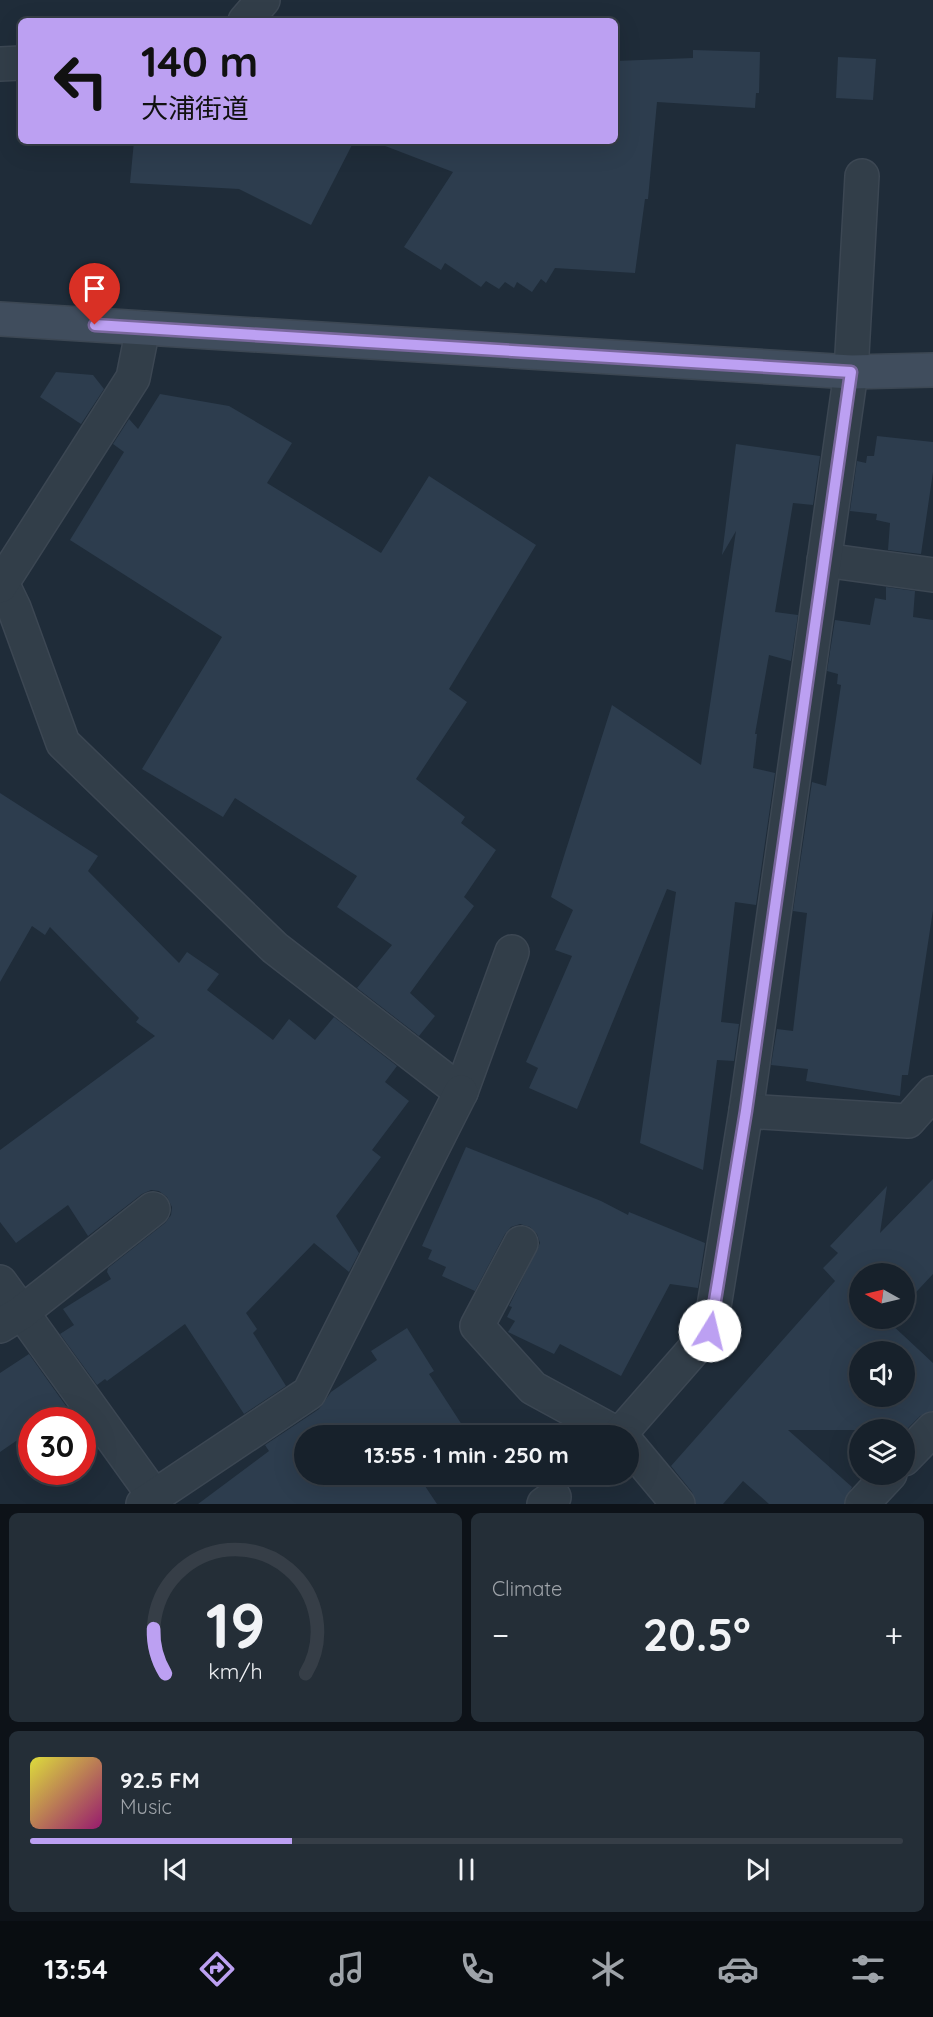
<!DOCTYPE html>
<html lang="en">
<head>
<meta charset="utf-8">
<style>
  body { margin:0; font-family:Quicksand,"Noto Sans JP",sans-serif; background:#242e37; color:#f1f3f6; height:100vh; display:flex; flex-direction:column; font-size:22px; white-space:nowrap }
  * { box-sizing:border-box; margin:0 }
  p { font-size:20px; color:#9ea3a9 }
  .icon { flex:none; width:33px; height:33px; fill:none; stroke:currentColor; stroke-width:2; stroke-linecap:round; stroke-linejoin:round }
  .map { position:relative; height:1504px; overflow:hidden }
  .side { display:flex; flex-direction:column; gap:9px; padding:9px; background:#0d1218; flex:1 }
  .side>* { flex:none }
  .top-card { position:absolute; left:18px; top:18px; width:600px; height:126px; border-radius:9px; box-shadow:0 6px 24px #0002,0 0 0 2px #363e47; background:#bca0f2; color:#111; overflow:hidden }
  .needle { width:39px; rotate:278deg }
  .controls { position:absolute; left:849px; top:1263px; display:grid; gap:12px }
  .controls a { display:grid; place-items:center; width:66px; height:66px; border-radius:50%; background:#17212b; box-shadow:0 6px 24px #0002,0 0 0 2px #363e47; font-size:30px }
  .speed { position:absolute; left:18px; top:1407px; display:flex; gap:12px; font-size:30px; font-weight:700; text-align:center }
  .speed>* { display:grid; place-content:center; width:78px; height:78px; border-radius:50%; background:#17212b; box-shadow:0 6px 24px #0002,0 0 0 2px #363e47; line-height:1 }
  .speed .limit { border:9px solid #d22; background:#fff; color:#111 }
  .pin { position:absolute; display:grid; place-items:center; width:51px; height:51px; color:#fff; margin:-62px -26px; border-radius:50% 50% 50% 0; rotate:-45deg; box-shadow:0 0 6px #0007 }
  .pin .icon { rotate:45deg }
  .me { position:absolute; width:66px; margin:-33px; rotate:9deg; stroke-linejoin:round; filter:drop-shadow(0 0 4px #0008) }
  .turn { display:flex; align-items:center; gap:21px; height:126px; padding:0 24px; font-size:27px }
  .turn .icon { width:78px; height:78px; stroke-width:2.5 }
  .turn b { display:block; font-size:42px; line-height:51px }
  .big { font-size:45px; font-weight:700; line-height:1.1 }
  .side .card { flex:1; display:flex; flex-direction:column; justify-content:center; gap:9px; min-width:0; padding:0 21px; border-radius:9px; background:#242e37 }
  .side .dial { align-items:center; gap:0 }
  .dial svg { height:156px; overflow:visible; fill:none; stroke:#363e47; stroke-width:7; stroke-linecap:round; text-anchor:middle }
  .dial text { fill:#f1f3f6; stroke:none }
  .song { display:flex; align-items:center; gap:18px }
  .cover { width:72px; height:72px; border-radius:9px; background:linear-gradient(135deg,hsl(60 70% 55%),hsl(320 70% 35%)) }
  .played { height:6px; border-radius:3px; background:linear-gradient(90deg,#bca0f2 30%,#363e47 30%) }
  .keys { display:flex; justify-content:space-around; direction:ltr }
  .heat { display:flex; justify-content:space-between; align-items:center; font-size:33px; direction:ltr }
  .side .tiles { flex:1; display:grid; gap:9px; grid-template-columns:1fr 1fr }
  .card:last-child { grid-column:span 2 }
  .trip { position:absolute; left:294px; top:1425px; width:345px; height:60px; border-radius:30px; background:#17212b; box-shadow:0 6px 24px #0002,0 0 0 2px #363e47; font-weight:700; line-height:60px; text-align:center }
  .tab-bar { display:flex; height:96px; justify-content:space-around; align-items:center; background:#090d11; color:#9ea3a9 }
  .tab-bar .icon { width:42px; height:42px }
  .tab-bar .selected { color:#bca0f2 }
  .tab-bar b { font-size:27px; color:#f1f3f6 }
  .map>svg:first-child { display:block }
  .building { fill:#2d3d4e; fill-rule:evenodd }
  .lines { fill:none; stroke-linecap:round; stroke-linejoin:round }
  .street-casing { stroke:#3c4753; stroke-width:36 }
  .secondary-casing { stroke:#3c4753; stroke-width:36 }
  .street { stroke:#323e49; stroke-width:33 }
  .secondary { stroke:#404d5d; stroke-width:33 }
  .route-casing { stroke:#7a689d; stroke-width:15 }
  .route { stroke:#bca0f2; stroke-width:10 }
</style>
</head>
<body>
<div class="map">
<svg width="933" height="1504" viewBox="0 0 933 1504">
  <rect width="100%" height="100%" fill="#1f2c39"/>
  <g class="building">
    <path d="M693 50 760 52 759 93H756L755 108 657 102 648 199H645L635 273 555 268 546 283 541 279 532 292 517 282 514 288 505 282 499 289 486 281 481 287 445 263 441 270 404 247 453 172 380 144 381 141H615V61L693 58Z"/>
    <path d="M838 57 876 59 873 100 836 98Z"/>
    <path d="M134 141H354L311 225 239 189 130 183Z"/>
    <path d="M56 372 93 375 104 389 81 424 40 397Z"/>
    <path d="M160 394 229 406 292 443 267 483 381 553 429 476 536 545 449 689 467 702 416 779 465 817 461 823 496 850 464 897 474 906 410 993 435 1016 419 1036 357 988 392 945 337 907 357 876 235 798 223 817 142 769 222 637 70 540 124 452 113 444 129 419 138 429Z"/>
    <path d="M877 436 933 442V472L921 554 888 550 890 523 876 520 877 514 850 511 857 461 866 463 867 456H874Z"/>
    <path d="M736 444 820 456 813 505 793 503 775 612 798 615 791 661 769 655 755 734H757L753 768 775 773 756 905 735 902 721 1022 739 1024 734 1061 717 1060 703 1170 640 1143 676 892 667 889 577 1109 529 1088 538 1068 526 1062 572 956 555 950 573 910 551 897 612 705 701 765 736 531 722 555Z"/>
    <path d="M886 587 915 591 913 617 933 620V910L908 1075H902L900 1096 806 1081 808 1069 771 1065 777 1029 793 1031 807 913 793 911 812 782 826 786 841 685 837 684 838 674 827 671 835 620 870 625 875 598 886 600Z"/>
    <path d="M0 793 98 856 88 871 179 963 187 952 219 974 207 990 273 1040 289 1019 315 1040 334 1017 397 1066 385 1082 409 1101 372 1150 381 1157 336 1216 359 1253 349 1272 314 1243 246 1313 257 1329 253 1333 286 1386 244 1414 185 1324 107 1381 105 1379 97 1385 60 1334 74 1325 63 1309 111 1279 107 1272 108 1268 165 1223 171 1215 172 1207 167 1197 159 1191 151 1190 142 1194 88 1236 68 1205 16 1243 0 1222V1150L155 1036 136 1022 139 1018 50 927 45 935 32 926 0 982Z"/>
    <path d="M466 1147 601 1201 628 1215 629 1212 705 1243 698 1288 670 1284 621 1376 560 1344 554 1354 508 1332 515 1321 507 1317 512 1307 509 1306 540 1243 537 1234 530 1227 520 1224 511 1227 505 1234 475 1291 442 1276 446 1267 428 1259 432 1250 422 1246Z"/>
    <path d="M933 1179V1274L904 1305V1274H860V1318H892L889 1322 933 1363V1411L920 1416 906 1430H788L852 1487 844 1504H769L743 1481 723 1504H696L692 1492 671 1466 835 1281 823 1268 838 1253 830 1246 887 1186 880 1233ZM860 1352H904V1396H860Z"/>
    <path d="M407 1328 434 1371 429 1374 466 1431 458 1436H304V1474H417L437 1504H198L269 1451 265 1445 319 1409 331 1392 377 1360 371 1351Z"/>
    <path d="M29 1354 66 1406 45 1420H32V1430L0 1452V1373Z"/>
  </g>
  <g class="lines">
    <g class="street-casing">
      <g id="street">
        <path d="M245 21 263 0"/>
        <path d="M0 64 21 63"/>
        <path d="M824 560 933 575"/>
        <path d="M2 583 14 608 63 743 275 948 461 1092 512 952"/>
        <path d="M0 586 133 378 143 328"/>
        <path d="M746 1111 851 372 862 176"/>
        <path d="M521 1243 477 1326 533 1388 621 1436"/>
        <path d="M0 1282 154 1496"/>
        <path d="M0 1326 21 1313 153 1209"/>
        <path d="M620 1434 710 1331 746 1111 908 1121 933 1093"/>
        <path d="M628 1444 678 1504"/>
        <path d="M904 1459 933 1429"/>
        <path d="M143 1504 309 1393 461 1092"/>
        <path d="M544 1504 554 1497"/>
        <path d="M862 1504 890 1474"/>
      </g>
    </g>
    <g class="secondary-casing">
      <path id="secondary" d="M0 319 851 372 933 370"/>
    </g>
    <use href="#street" class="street"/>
    <use href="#secondary" class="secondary"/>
  </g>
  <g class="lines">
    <g class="route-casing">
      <path id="route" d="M95 325 851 372 746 1111 710 1331"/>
    </g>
    <use href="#route" class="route"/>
  </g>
</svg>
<div class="controls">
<a><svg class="needle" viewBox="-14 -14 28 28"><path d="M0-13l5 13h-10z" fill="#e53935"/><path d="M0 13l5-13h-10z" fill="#9ea3a9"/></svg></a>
<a><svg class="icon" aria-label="sound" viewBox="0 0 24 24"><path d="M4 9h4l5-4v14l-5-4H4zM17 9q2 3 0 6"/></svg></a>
<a><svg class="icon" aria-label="layers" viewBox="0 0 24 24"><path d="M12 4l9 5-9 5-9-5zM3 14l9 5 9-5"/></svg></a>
</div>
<div class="speed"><div class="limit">30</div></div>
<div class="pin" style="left:95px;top:325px;background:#d93025"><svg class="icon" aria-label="arrive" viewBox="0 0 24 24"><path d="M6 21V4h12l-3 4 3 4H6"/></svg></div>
<svg class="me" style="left:710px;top:1331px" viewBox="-20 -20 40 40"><circle r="19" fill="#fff"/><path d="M0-13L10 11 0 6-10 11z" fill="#bca0f2"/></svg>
<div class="trip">13:55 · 1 min · 250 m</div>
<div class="top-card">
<div class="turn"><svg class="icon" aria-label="left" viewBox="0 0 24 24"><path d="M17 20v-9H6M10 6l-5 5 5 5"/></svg><div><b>140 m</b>大浦街道</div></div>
</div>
</div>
<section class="side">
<div class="tiles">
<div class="card dial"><svg viewBox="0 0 100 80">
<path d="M14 69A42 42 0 1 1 86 69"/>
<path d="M14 69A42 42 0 0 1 8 46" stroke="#bca0f2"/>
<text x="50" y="56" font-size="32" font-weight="700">19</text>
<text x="50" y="72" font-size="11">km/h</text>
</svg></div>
<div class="card"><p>Climate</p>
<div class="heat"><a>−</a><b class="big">20.5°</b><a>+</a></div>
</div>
<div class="card">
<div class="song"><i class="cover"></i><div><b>92.5 FM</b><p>Music</p></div></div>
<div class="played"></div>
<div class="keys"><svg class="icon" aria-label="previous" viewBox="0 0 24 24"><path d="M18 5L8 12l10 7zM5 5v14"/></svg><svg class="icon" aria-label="pause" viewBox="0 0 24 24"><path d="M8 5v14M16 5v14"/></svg><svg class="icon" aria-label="next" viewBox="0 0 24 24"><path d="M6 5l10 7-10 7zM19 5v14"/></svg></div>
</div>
</div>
</section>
<nav class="tab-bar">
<b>13:54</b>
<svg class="icon selected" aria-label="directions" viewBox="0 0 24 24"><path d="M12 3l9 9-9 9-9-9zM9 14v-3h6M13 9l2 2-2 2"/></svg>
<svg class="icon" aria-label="music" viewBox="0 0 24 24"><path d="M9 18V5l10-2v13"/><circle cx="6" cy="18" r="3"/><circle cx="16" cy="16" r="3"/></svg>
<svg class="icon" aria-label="phone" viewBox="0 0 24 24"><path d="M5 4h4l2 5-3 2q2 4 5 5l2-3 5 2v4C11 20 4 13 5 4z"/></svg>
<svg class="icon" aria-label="climate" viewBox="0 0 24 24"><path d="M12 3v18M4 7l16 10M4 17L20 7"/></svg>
<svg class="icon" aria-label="car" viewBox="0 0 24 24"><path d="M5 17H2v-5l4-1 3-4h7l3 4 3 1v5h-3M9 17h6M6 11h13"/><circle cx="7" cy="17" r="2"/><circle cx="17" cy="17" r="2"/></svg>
<svg class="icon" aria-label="filters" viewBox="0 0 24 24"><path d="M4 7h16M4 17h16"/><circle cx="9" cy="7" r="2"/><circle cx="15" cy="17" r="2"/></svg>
</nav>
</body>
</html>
